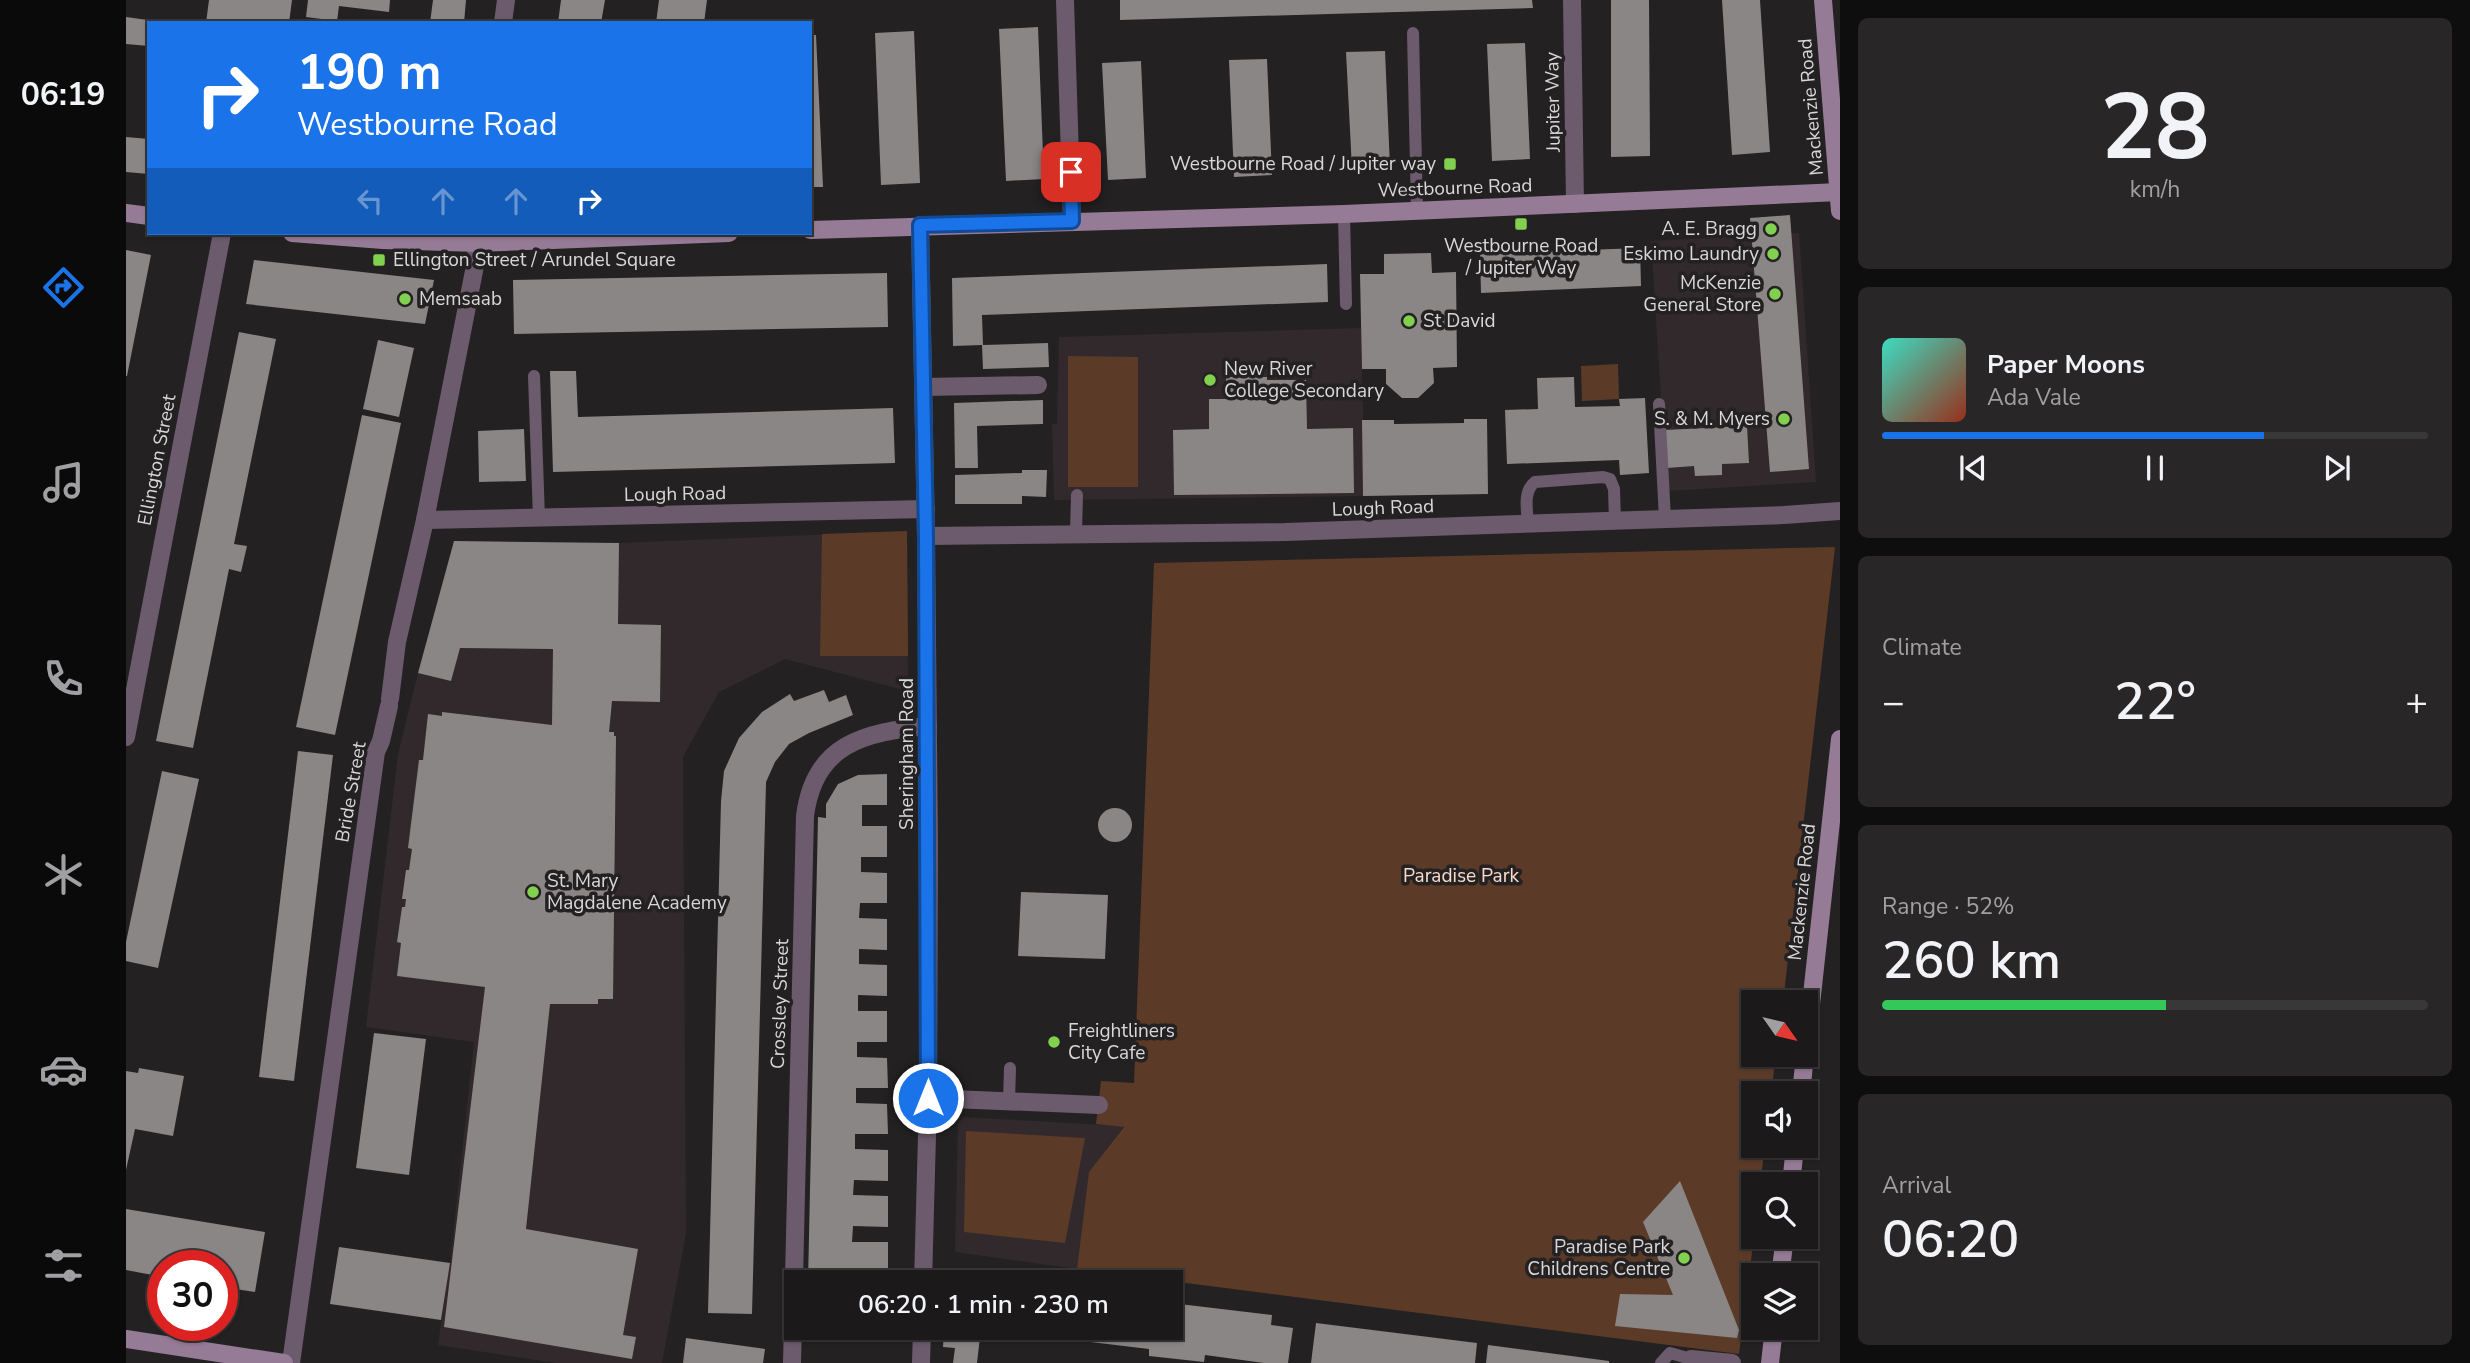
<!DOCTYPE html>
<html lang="en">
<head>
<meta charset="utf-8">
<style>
  body { margin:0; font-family:"Nunito Sans",sans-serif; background:#282627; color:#f1f3f6; height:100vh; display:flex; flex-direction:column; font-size:26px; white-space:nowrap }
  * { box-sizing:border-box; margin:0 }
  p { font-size:23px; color:#a0a0a2 }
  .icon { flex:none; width:38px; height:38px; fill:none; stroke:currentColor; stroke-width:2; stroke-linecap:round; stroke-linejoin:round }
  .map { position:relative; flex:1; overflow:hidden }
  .drawer { display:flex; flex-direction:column; gap:18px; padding:18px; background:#0f0e0e; width:630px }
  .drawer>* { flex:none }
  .guide { position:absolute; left:21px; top:21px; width:665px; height:214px; border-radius:0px; box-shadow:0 2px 5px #0004,0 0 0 2px #393839; background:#1a73e8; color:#fff; overflow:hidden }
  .needle { width:46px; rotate:124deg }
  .buttons { position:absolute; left:1615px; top:990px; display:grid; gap:14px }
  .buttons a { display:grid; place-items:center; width:77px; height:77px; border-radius:0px; background:#1b191a; box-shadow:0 2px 5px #0004,0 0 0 2px #393839; font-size:35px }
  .speed { position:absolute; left:21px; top:1250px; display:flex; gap:14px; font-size:35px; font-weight:700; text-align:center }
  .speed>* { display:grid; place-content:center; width:91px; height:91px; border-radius:50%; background:#1b191a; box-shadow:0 2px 5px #0004,0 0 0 2px #393839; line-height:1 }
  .speed .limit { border:10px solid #d22; background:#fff; color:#111 }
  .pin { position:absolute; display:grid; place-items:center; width:60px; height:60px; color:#fff; margin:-30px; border-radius:14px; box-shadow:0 4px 10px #0006 }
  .me { position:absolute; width:77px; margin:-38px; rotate:0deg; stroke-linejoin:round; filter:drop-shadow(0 0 5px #0008) }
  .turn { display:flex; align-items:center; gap:24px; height:147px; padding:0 35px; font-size:32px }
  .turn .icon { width:91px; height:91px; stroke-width:2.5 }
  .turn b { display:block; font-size:49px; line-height:60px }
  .lanes { display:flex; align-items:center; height:66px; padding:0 35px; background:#0003; justify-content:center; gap:35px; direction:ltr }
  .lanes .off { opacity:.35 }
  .big { font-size:52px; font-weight:600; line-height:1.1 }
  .drawer .widget { flex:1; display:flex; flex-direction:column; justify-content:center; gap:10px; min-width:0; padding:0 24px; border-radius:10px; background:#282627 }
  .drawer .dial { align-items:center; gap:0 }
  .dial b { font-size:91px; line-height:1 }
  .song { display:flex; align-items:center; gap:21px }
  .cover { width:84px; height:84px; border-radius:10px; background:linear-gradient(135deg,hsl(170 70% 55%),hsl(10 70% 35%)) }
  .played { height:7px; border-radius:4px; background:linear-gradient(90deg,#1a73e8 70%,#393839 70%) }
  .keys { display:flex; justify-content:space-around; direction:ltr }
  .heat { display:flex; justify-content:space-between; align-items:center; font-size:38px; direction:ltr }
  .charge { height:10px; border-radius:5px; background:linear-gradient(90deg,#34c759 52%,#393839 0) }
  .trip { position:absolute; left:658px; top:1270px; width:399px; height:70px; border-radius:0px; background:#1b191a; box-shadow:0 2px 5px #0004,0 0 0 2px #393839; font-weight:600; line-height:70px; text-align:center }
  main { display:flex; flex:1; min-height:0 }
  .tab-bar { display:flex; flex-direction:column; width:126px; justify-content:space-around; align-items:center; background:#0b0a0a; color:#a0a0a2 }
  .tab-bar .icon { width:49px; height:49px }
  .tab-bar .on { color:#1a73e8 }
  .tab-bar b { font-size:32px; color:#f1f3f6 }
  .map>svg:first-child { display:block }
  .built { fill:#32292c }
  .green { fill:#5b3b28 }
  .building { fill:#8b8686 }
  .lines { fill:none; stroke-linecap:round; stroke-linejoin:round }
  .lane { stroke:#6c5b6d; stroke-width:12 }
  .street { stroke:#6c5b6d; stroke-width:18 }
  .secondary { stroke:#967b97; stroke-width:18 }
  .route-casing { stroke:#114b97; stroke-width:18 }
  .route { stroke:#1a73e8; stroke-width:12 }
  .poi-dot { fill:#82d04f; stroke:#242122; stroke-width:2.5 }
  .labels { text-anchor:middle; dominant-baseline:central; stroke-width:7; stroke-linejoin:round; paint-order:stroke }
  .street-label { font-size:19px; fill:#dad7d8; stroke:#242122 }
  .poi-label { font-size:19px; fill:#dad7d8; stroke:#242122; text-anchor:end }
  .park-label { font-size:19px; fill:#fbdac9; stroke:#242122 }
</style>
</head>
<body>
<main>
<nav class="tab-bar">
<b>06:19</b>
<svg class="icon on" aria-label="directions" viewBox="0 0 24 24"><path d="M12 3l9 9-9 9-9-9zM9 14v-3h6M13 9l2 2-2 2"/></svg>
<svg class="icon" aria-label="music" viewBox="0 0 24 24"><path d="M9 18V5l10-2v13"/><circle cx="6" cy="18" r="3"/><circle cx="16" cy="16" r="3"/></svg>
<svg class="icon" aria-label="phone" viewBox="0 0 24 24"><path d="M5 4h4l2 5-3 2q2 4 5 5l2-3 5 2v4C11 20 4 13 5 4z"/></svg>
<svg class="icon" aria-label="climate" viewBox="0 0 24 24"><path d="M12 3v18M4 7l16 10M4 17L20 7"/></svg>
<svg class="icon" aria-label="car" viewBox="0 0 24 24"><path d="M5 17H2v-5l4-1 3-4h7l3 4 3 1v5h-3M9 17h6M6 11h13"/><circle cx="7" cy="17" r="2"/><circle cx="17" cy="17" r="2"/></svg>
<svg class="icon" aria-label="filters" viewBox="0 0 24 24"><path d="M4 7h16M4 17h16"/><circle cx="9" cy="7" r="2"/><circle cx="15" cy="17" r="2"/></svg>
</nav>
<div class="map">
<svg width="1714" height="1363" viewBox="0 0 1714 1363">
  <rect width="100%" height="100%" fill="#242122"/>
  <g class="built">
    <path d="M1673 233 1690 482 1541 491 1525 241Z"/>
    <path d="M1235 328 1239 496 928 500 926 424H931L933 337Z"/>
    <path d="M781 531 782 691 659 659 593 692 557 757 560 1233 536 1363H430L312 1345 324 1263 348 1042 240 1027 272 754 292 673 493 543Z"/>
    <path d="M837 1117 998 1126 964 1172 951 1269 829 1252 832 1124Z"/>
  </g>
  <g class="green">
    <path d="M942 356 1012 357V487H942Z"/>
    <path d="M1492 364 1493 399 1456 401 1455 366Z"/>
    <path d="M781 531 782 656H694L696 534Z"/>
    <path d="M1709 547 1657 1003H1628V1055H1650L1645 1094H1628V1146H1639L1634 1185H1628V1237L1613 1354 951 1269 963 1172 998 1127 970 1124 975 1081 1008 1083 1028 563Z"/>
    <path d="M840 1131 959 1138 939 1243 838 1232Z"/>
  </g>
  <g class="building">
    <path d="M83 0H166L163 23H80Z"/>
    <path d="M182 0H264L263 12 213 6 211 21 180 17Z"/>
    <path d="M307 0H340L338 23H304Z"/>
    <path d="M435 0H479L475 23H432Z"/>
    <path d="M533 0H581L578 23H530Z"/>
    <path d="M994 0H1406L1407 8 994 20Z"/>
    <path d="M1485 0H1523L1524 156 1485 157Z"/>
    <path d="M1596 0H1634L1644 152 1606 155Z"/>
    <path d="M0 17 29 21 23 23V46L0 44Z"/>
    <path d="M912 27 918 179 880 181 873 29Z"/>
    <path d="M788 31 794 183 755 185 749 33Z"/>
    <path d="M684 35H690L697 187H684Z"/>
    <path d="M1399 43 1404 159 1366 161 1361 44Z"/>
    <path d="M1259 51 1264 167 1226 169 1220 52Z"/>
    <path d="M1141 59 1146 175 1108 177 1103 60Z"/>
    <path d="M1015 61 1020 178 982 180 976 63Z"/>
    <path d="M0 137 23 139V174L0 172Z"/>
    <path d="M1664 215 1683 469 1644 472 1624 218Z"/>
    <path d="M1514 248 1515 286 1355 293 1354 254Z"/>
    <path d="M0 250 25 255 1 376H0Z"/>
    <path d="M1305 253 1306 273 1330 272 1331 367 1307 368 1308 383 1292 398H1276L1260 384V369H1236L1234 274H1258V254Z"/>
    <path d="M128 260 308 280 299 324 120 304Z"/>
    <path d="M1201 264 1202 302 856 315 857 345 922 343 923 367 857 369 856 345 827 346 826 278Z"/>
    <path d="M761 273 762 327 388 334 387 280Z"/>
    <path d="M113 332 150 339 108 544 121 546 115 572 103 569 67 748 30 741Z"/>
    <path d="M252 340 288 348 273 417 237 409Z"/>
    <path d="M424 371H450L452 417 767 408 769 463 427 472Z"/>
    <path d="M1100 377H1141V380H1180L1181 429 1227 428 1228 493 1048 495 1047 430 1083 429V399H1100Z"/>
    <path d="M1448 377 1449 407 1494 406 1493 399 1519 398 1523 473 1494 475 1493 460 1381 464 1379 410 1412 409 1411 378Z"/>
    <path d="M917 400V424L851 426 852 468H829L828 403Z"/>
    <path d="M236 415 275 423 209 735 170 727Z"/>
    <path d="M1338 419H1361L1362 494 1237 496 1236 420H1268V424L1338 423Z"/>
    <path d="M1621 426 1623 463 1596 464V475L1569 476 1568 466 1541 468 1539 430Z"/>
    <path d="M398 429 400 481 353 482 352 431Z"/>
    <path d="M896 470H921L920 497 896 496V504H829V475L896 473Z"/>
    <path d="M328 541 493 543 492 624 535 625 534 702 486 701 483 732H488V736H490L487 999H472V1004H424L400 1229 512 1249 497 1335 510 1337 506 1359 318 1327 359 987 271 976 275 943 271 942 276 907H279L280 899H276L280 870H283L286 849 282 848 293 760H297L302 714 316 716V712L426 725 427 649 334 648 325 681 292 673Z"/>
    <path d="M698 690 703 702 720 695 727 715 683 733 663 744 649 762 640 782 626 1314 582 1313 595 801 598 771 613 738 636 712 664 694 668 701Z"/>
    <path d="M172 751 207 755 168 1081 133 1077Z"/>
    <path d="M36 771 73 779 32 968 0 961V942Z"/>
    <path d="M761 774V805H736V826H761V857H735V872L761 873V903H734L733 918 761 919V950L733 949V964L761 965V996L732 995V1011H761V1042H731V1057L761 1058 762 1088H730V1103L761 1104 762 1134H729V1149L762 1150V1181L728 1180 727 1195 762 1196V1227L727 1226 726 1242H762V1273H726L725 1283H682L692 817 700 818V804L712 784 732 775Z"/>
    <circle cx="989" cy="825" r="17"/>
    <path d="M895 892 982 895 979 959 892 956Z"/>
    <path d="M248 1033 300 1039 283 1175 230 1168Z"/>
    <path d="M13 1068 58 1076 47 1136 9 1129 0 1170V1071L12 1073Z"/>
    <path d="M1554 1181 1613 1330 1611 1338 1489 1326 1494 1294 1547 1295 1517 1222Z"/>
    <path d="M0 1209 139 1232 129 1292 96 1287V1265H37V1277L0 1270Z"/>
    <path d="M213 1247 324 1263 315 1320 204 1304Z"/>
    <path d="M1045 1303 1146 1315 1145 1325 1167 1328 1162 1363H1138L1079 1355 1078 1362 1023 1356V1349L906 1335V1342L854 1337 851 1363H827L829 1348 817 1347 818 1328H1045Z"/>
    <path d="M1190 1323 1351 1343 1349 1363H1185Z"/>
    <path d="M560 1338 639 1349 637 1363H557Z"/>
    <path d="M1362 1345 1483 1361V1363H1360Z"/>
  </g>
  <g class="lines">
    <g class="lane">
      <path d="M1287 33 1291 211"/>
      <path d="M1218 214 1220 304"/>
      <path d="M408 376 413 518"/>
      <path d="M1533 404 1539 519"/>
      <path d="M1402 524C1401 509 1397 491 1409 482L1477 477 1484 479 1488 489 1489 521"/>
      <path d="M950 534 951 495"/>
      <path d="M883 1101 884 1068"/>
      <path d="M1535 1363 1544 1353 1565 1359"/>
    </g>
    <g class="street">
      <path d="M939 0 946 221"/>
      <path d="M1446 0 1449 204"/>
      <path d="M377 23 380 0"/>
      <path d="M794 225 800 536 803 846 802 1098 797 1283"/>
      <path d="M798 387 912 385"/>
      <path d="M299 520 800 509"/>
      <path d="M800 536 1159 532 1658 515 1714 511"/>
      <path d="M264 699 271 642 299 520 348 271 353 233"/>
      <path d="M0 737 96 233"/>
      <path d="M802 1098 973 1105"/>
      <path d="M1565 1359 1606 1363"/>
      <path d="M165 1363 250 752 255 741 263 706"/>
      <path d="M666 1363 679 816C688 744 738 732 802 726"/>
      <path d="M795 1363 796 1328"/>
    </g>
    <g class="secondary">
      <path d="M1697 0 1714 211"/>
      <path d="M0 213 23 216"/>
      <path d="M684 230 1218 214 1713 192"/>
      <path d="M166 233 257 240 352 243 603 233"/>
      <path d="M1680 1050 1714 739"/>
      <path d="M1675 1094 1679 1055"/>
      <path d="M1665 1185 1669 1146"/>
      <path d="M1654 1276 1659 1237"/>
      <path d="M0 1339 158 1363"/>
      <path d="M1644 1363 1648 1328"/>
    </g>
  </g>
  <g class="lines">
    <g class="route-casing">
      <path id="route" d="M802 1098 800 536 794 225 946 221 945 172"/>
    </g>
    <use href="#route" class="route"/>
  </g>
  <g class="poi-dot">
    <rect x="1317" y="157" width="14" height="14" rx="3.5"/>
    <rect x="1388" y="217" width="14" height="14" rx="3.5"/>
    <circle cx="1645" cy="229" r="7"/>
    <circle cx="1647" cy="254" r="7"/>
    <rect x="246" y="253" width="14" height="14" rx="3.5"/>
    <circle cx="1649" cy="294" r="7"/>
    <circle cx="279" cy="299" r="7"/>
    <circle cx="1283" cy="321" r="7"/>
    <circle cx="1084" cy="380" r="7"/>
    <circle cx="1658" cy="419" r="7"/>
    <circle cx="407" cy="892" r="7"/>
    <circle cx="928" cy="1042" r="7"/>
    <circle cx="1558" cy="1258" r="7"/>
  </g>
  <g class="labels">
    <g class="street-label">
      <text transform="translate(1427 102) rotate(-91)">Jupiter Way</text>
      <text transform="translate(1685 107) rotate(-95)">Mackenzie Road</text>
      <text transform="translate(1329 188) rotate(-2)">Westbourne Road</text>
      <text transform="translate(31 460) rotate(-79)">Ellington Street</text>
      <text transform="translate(549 494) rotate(-1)">Lough Road</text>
      <text transform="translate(1257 508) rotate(-2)">Lough Road</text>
      <text transform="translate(781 754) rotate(-90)">Sheringham Road</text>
      <text transform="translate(225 792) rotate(-80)">Bride Street</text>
      <text transform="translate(1676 892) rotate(-84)">Mackenzie Road</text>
      <text transform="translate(654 1004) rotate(-88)">Crossley Street</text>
    </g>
    <g class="poi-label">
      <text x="1310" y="164">Westbourne Road / Jupiter way</text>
      <text x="1631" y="229">A. E. Bragg</text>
      <text x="1395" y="246" text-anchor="middle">Westbourne Road<tspan x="1395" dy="22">/ Jupiter Way</tspan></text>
      <text x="1633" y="254">Eskimo Laundry</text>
      <text x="267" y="260" text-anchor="start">Ellington Street / Arundel Square</text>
      <text x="1635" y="283">McKenzie<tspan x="1635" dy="22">General Store</tspan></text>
      <text x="293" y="299" text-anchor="start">Memsaab</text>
      <text x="1297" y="321" text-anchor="start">St David</text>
      <text x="1098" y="369" text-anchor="start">New River<tspan x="1098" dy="22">College Secondary</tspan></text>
      <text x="1644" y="419">S. &amp; M. Myers</text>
      <text x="421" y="881" text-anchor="start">St. Mary<tspan x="421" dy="22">Magdalene Academy</tspan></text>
      <text x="942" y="1031" text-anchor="start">Freightliners<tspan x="942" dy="22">City Cafe</tspan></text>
      <text x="1544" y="1247">Paradise Park<tspan x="1544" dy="22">Childrens Centre</tspan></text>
    </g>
    <g class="park-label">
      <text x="1335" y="876">Paradise Park</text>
    </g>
  </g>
</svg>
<div class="buttons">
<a><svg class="needle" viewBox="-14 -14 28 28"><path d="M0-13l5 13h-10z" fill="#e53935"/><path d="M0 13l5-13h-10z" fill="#a0a0a2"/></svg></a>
<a><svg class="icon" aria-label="sound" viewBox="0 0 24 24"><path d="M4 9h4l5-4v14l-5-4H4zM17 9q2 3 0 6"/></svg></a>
<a><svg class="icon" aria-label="search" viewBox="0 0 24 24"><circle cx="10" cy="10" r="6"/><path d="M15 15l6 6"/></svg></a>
<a><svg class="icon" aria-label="layers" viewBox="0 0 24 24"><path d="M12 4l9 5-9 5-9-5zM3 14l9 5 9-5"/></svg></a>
</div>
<div class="speed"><div class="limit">30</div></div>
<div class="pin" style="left:945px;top:172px;background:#d93025"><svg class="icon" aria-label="arrive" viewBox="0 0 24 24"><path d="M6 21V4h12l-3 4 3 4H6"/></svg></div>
<svg class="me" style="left:802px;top:1098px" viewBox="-20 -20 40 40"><circle r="17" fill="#1a73e8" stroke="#fff" stroke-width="3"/><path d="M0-11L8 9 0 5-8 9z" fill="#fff"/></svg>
<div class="trip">06:20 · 1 min · 230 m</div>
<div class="guide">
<div class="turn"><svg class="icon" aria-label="right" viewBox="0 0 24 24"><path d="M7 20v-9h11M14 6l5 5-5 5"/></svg><div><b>190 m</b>Westbourne Road</div></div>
<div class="lanes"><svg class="icon off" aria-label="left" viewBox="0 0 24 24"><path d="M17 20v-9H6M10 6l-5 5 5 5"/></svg><svg class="icon off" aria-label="ahead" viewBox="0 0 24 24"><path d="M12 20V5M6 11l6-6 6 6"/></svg><svg class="icon off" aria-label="ahead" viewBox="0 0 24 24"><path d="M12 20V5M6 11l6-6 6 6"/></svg><svg class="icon" aria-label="right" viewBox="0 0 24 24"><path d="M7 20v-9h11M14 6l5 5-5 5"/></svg></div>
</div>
</div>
<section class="drawer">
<div class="widget dial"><b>28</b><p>km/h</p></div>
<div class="widget">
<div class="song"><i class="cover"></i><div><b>Paper Moons</b><p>Ada Vale</p></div></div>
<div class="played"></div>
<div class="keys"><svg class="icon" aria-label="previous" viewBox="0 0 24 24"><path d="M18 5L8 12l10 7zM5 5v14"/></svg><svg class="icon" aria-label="pause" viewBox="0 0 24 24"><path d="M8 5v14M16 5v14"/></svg><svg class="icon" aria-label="next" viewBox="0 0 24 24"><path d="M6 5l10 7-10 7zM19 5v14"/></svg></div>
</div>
<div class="widget"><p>Climate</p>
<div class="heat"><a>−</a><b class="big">22°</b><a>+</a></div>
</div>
<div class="widget"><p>Range · 52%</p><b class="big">260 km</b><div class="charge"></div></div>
<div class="widget"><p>Arrival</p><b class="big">06:20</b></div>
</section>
</main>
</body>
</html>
